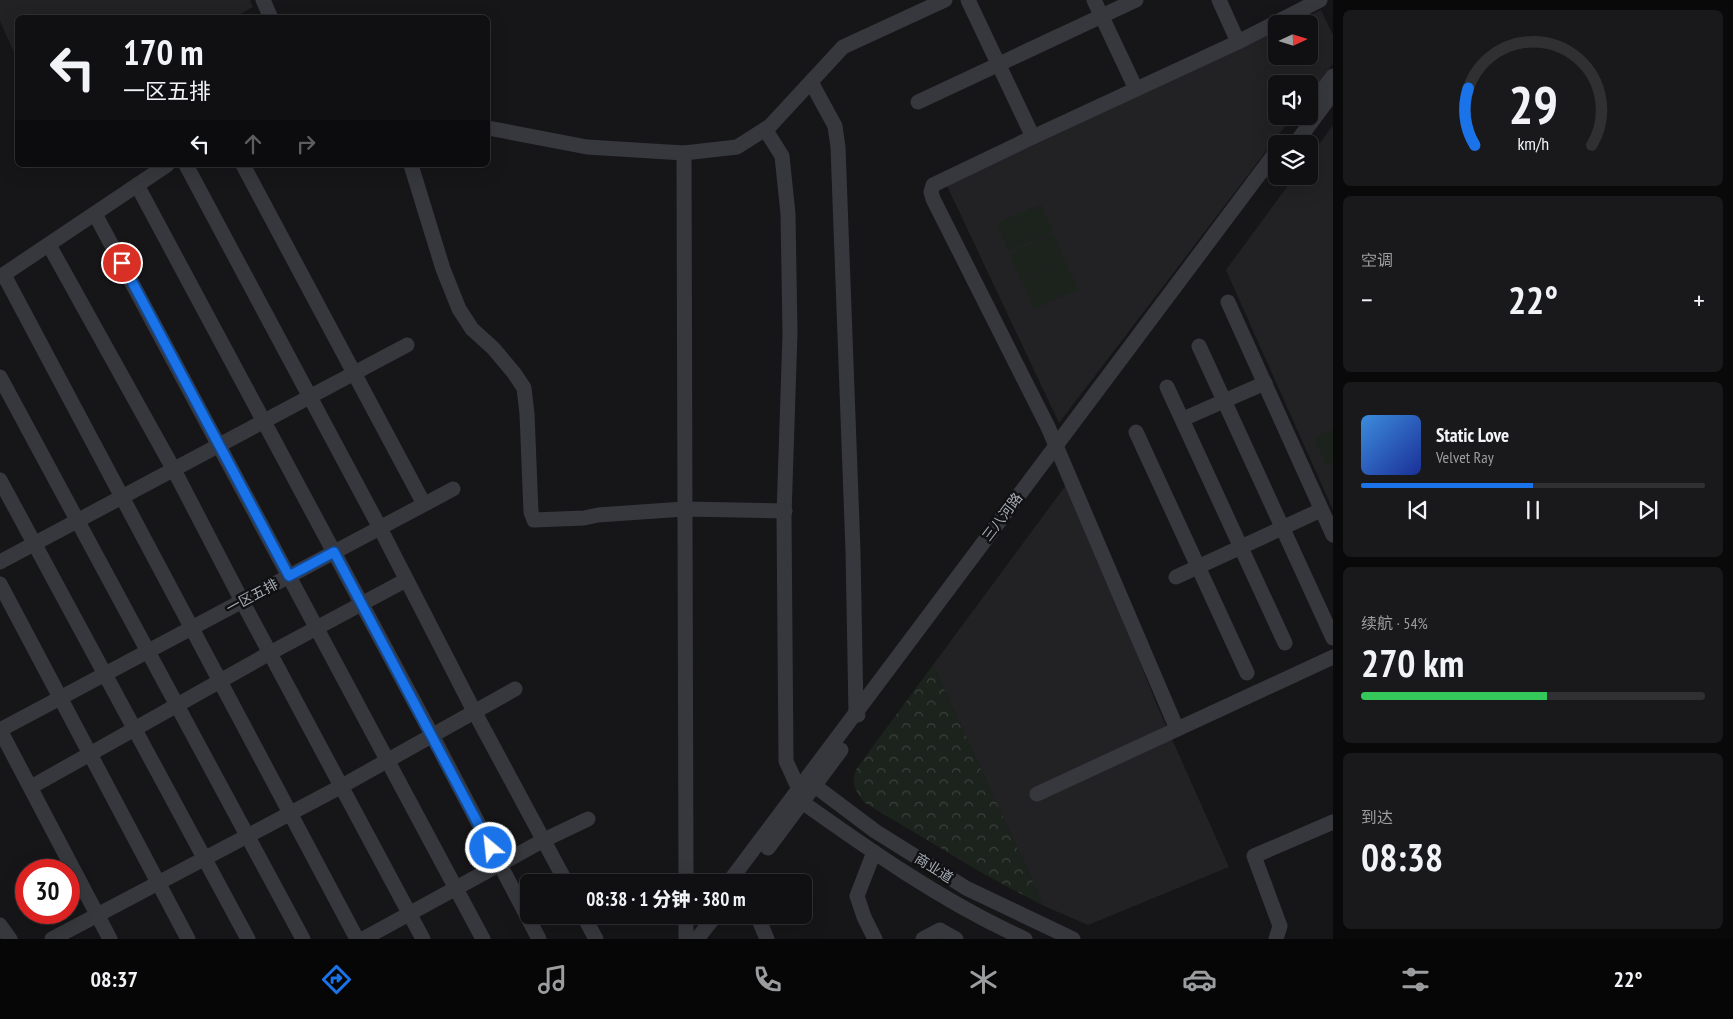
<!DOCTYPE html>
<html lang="zh">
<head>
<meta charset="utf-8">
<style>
  body { margin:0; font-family:"PT Sans Narrow","Noto Sans SC",sans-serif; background:#19191b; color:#f1f3f6; height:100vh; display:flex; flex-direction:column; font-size:19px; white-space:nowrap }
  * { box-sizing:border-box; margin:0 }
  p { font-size:16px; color:#9c9d9f }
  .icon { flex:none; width:28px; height:28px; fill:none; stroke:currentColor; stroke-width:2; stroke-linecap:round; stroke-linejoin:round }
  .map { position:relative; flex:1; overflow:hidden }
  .panel { display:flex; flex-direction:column; gap:10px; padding:10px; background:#09090a; width:400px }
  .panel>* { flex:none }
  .top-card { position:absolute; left:15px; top:15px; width:475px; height:152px; border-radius:8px; box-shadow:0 5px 20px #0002,0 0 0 1px #303032; background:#101012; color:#f1f3f6; overflow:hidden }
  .needle { width:32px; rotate:86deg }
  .controls { position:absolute; left:1268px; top:15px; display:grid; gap:10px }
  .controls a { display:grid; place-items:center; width:50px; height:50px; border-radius:8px; background:#101012; box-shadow:0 5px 20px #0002,0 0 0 1px #303032; font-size:25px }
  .speed { position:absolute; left:15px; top:859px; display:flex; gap:10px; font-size:25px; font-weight:700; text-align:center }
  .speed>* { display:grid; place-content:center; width:65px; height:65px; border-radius:50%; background:#101012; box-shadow:0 5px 20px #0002,0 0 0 1px #303032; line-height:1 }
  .speed .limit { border:8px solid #d22; background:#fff; color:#111 }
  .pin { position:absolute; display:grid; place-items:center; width:42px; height:42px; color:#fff; margin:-21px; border:2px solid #fff; border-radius:50%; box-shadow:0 1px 5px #0007 }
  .me { position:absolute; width:55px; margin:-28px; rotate:332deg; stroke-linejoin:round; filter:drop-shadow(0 0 4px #0008) }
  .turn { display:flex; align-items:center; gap:18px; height:105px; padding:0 25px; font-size:22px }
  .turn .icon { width:65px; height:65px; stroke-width:2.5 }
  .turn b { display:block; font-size:35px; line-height:42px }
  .lanes { display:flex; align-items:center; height:48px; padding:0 25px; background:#0003; justify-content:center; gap:25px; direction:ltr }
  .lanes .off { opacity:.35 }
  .big { font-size:38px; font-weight:800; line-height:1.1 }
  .panel .widget { flex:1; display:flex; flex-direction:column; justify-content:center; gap:8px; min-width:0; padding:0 18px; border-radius:8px; background:#19191b }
  .panel .dial { align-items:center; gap:0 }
  .dial svg { height:130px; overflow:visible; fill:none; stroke:#303032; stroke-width:7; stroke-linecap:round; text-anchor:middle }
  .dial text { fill:#f1f3f6; stroke:none }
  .song { display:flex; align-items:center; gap:15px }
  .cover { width:60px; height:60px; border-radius:8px; background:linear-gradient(135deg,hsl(210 70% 55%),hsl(230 70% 35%)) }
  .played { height:5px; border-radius:2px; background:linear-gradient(90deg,#1a73e8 50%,#303032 50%) }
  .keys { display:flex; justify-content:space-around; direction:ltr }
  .heat { display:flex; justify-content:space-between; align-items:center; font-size:28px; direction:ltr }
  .charge { height:8px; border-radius:4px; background:linear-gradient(90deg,#34c759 54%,#303032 0) }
  .trip { position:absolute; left:520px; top:874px; width:292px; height:50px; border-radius:8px; background:#101012; box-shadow:0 5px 20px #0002,0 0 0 1px #303032; font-weight:800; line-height:50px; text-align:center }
  .tabs { display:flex; height:80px; justify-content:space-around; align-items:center; background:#060607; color:#9c9d9f }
  .tabs .icon { width:35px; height:35px }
  .tabs .selected { color:#1a73e8 }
  .tabs b { font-size:22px; color:#f1f3f6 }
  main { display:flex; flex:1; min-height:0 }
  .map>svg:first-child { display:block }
  .built { fill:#222225 }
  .park { fill:url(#park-crowns) }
  .garden { fill:#1c231d }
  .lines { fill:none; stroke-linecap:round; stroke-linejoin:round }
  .minor { stroke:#37383d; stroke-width:15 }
  .route-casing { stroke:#114b97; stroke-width:12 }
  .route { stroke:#1a73e8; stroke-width:9 }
  .labels { text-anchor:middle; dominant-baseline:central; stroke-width:5; stroke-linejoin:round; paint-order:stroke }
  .street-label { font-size:14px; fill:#a8adb8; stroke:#111113 }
</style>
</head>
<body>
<main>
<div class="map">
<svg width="1333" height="939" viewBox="0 0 1333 939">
  <defs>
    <pattern id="park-crowns" width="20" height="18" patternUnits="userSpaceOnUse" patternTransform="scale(1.25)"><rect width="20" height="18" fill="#1c231d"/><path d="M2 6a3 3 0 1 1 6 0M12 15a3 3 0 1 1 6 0" fill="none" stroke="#3a403c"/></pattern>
  </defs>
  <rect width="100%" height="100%" fill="#161618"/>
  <g class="built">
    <path d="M0 0H250L253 7 233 18H18L17 59 0 21Z"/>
    <path d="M1321 10 1333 35V64L1309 96V84H1276V116H1293L1059 423 947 186 1276 31V56H1309V24H1292Z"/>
    <path d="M1333 125V510L1226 270 1295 176H1309V158Z"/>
    <path d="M1069 481 1156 703 1229 867 1088 925 1044 906 933 665Z"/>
  </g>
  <path class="park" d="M933 665 1044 906 984 874 865 803C855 790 850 784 857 768Z"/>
  <g class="garden">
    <path d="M1041 204 1053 231 1009 251 996 224Z"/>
    <path d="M1053 233 1065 261 1021 281 1009 254Z"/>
    <path d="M1066 262 1079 289 1034 309 1022 282Z"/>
    <path d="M1333 429V462L1326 465 1314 438Z"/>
  </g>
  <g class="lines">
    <g class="minor">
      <path d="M263 0 271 18"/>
      <path d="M968 0 1033 137"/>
      <path d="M1094 0 1136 89"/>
      <path d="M1219 0 1238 42"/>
      <path d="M811 82 835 126 838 147 853 551 856 713 858 715"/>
      <path d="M1314 101 1333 76"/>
      <path d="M918 102 1136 0"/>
      <path d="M488 128 587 147 684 153 737 147 770 126 843 47 945 0"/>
      <path d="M765 129 782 156 788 214 790 333 784 515 786 761 796 783 807 793"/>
      <path d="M1295 144 1333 93"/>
      <path d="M684 153 686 882"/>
      <path d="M186 165 380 528 474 711 566 882"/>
      <path d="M243 165 424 504"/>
      <path d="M411 165 443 269 459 309 472 329 493 348 514 373 524 388 527 414 531 512 534 520 584 518 598 515 684 509 785 511"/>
      <path d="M137 185 432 735 539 939"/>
      <path d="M95 214 483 939"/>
      <path d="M49 245 174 470 242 601 423 939"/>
      <path d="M4 275 357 939"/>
      <path d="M0 277 167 165"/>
      <path d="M1228 302 1333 535"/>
      <path d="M1199 346 1333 638"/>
      <path d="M0 377 303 939"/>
      <path d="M1167 387 1285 643"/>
      <path d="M1183 419 1265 383"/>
      <path d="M1136 432 1247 673"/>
      <path d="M0 480 248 939"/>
      <path d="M0 562 407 345"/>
      <path d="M1176 577 1321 510"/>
      <path d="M0 584 188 939"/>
      <path d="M1177 729 1048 427 933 199 931 192 933 185 1033 137 1238 42 1320 0"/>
      <path d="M0 730 453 489"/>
      <path d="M0 730 110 939"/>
      <path d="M807 780 875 831 966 888 1073 939"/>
      <path d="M31 787 270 653 406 580"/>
      <path d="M1037 794 1333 657"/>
      <path d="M795 797C868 849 943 902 1025 939"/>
      <path d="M768 848 841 750"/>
      <path d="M874 852 857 896 864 917 875 939"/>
      <path d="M729 882 1276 152"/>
      <path d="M583 915 596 939"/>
      <path d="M686 915V939"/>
      <path d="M759 920 767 939"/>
      <path d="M0 925 10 939"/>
      <path d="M52 939 342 786 515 689"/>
      <path d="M363 939 544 840 588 819"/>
      <path d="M697 939 716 915"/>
      <path d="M923 939 940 930 956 939"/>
      <path d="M1276 939 1280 926 1254 856 1333 822"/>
    </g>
  </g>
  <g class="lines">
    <g class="route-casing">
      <path id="route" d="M122 263 289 576 334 552 491 848"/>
    </g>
    <use href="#route" class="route"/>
  </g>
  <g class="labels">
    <g class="street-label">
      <text transform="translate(1002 517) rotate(-53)">三八河路</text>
      <text transform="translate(252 596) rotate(-28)">一区五排</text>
      <text transform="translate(934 868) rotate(32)">商业道</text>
    </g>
  </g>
</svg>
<div class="controls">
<a><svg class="needle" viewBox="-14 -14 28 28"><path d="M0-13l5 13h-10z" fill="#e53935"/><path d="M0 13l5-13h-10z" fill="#9c9d9f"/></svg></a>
<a><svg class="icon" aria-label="sound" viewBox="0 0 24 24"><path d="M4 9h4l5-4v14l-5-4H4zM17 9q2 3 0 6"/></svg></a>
<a><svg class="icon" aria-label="layers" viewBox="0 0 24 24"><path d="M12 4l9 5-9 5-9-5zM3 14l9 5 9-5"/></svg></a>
</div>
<div class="speed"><div class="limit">30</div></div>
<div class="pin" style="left:122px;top:263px;background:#d93025"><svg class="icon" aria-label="arrive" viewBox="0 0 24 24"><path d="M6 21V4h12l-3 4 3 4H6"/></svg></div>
<svg class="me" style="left:491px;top:848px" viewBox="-20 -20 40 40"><circle r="17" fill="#1a73e8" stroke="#fff" stroke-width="3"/><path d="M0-11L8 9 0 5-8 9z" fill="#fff"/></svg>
<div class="trip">08:38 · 1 分钟 · 380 m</div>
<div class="top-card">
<div class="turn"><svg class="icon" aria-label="left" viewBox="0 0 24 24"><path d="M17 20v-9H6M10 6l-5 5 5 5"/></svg><div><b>170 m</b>一区五排</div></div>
<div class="lanes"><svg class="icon" aria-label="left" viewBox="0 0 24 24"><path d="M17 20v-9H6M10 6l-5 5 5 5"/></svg><svg class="icon off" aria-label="ahead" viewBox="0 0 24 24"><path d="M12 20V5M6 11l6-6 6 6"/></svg><svg class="icon off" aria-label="right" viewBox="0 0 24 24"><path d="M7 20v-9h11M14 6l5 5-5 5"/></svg></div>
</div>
</div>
<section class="panel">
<div class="widget dial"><svg viewBox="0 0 100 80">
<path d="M14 69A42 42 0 1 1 86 69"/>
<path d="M14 69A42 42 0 0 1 10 34" stroke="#1a73e8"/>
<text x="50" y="56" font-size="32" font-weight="700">29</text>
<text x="50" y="72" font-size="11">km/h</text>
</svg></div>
<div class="widget"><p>空调</p>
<div class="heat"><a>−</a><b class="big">22°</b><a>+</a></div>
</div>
<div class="widget">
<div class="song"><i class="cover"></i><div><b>Static Love</b><p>Velvet Ray</p></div></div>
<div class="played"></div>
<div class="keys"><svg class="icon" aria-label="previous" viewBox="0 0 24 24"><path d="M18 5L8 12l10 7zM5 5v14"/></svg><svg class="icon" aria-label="pause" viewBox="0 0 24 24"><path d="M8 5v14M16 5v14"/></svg><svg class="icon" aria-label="next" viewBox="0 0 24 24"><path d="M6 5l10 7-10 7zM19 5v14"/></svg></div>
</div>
<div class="widget"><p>续航 · 54%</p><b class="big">270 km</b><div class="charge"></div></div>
<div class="widget"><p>到达</p><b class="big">08:38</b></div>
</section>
</main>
<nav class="tabs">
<b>08:37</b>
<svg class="icon selected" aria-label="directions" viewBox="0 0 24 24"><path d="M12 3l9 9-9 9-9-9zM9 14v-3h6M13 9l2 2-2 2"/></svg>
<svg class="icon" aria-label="music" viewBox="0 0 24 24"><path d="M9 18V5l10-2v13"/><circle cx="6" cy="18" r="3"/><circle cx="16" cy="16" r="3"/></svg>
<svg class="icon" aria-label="phone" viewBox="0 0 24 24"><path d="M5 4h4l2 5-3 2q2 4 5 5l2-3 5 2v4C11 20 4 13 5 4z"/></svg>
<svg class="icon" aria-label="climate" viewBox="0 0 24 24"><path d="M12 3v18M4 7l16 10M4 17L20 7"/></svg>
<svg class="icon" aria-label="car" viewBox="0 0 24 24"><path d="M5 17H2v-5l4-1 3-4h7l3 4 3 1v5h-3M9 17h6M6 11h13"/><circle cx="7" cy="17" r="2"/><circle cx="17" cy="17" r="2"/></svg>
<svg class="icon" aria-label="filters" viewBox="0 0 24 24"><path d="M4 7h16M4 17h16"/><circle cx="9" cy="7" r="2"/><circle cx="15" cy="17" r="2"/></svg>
<b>22°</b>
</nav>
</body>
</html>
